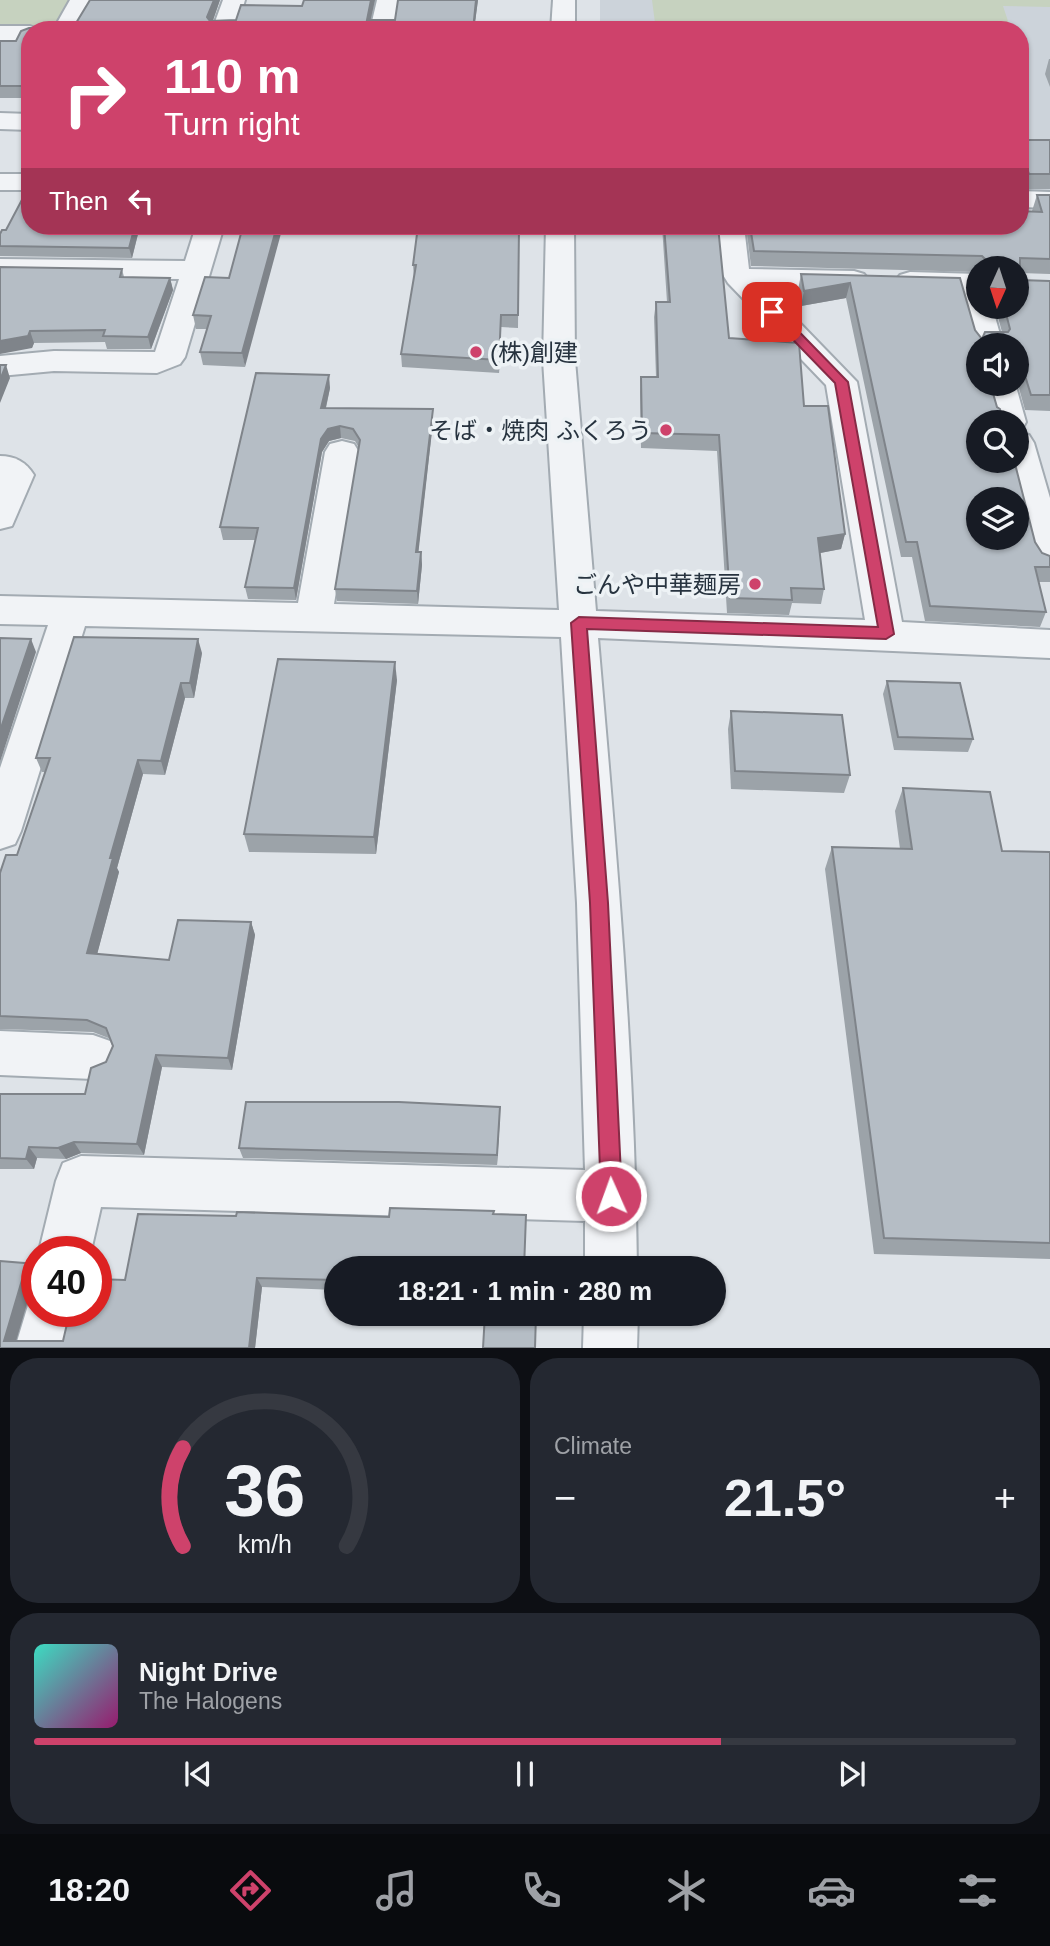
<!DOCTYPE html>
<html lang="en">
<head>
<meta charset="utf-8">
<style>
  body { margin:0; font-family:Arial,"Noto Sans JP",sans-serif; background:#242831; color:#f1f3f6; height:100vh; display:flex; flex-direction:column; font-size:26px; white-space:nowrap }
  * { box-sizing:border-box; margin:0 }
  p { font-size:23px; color:#9ea1a6 }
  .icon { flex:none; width:38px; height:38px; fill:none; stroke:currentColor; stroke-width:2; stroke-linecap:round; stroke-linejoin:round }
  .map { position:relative; height:1348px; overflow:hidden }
  .drawer { display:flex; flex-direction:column; gap:10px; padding:10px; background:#0d0f14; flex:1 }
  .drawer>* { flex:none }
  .banner { position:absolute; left:21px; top:21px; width:1008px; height:214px; border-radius:28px; box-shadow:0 2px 5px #0004; background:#ce426b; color:#fff; overflow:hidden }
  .needle { width:46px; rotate:183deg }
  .fabs { position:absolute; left:966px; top:256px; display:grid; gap:14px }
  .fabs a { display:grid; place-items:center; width:63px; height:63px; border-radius:50%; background:#171b24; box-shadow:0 2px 5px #0004; font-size:35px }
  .speed { position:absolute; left:21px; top:1236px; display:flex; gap:14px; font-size:35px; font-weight:700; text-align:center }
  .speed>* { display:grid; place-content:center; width:91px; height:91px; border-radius:50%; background:#171b24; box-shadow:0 2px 5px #0004; line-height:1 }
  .speed .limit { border:10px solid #d22; background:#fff; color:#111 }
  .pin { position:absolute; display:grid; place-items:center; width:60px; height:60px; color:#fff; margin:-30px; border-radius:14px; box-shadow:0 4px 10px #0006 }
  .me { position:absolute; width:77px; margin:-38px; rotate:358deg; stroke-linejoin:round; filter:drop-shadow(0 0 5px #0008) }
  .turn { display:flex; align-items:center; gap:24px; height:147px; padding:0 28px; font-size:32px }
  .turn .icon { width:91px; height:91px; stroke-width:2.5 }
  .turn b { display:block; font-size:49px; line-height:60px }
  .then { display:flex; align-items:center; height:66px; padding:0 28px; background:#0003; gap:14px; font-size:26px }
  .big { font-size:52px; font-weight:700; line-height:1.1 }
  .drawer .card { flex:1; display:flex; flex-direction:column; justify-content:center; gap:10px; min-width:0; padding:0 24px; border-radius:28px; background:#242831 }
  .drawer .dial { align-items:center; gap:0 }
  .dial svg { height:182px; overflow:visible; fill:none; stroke:#363941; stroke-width:7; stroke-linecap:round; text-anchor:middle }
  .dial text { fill:#f1f3f6; stroke:none }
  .song { display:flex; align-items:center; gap:21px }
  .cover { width:84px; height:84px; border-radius:10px; background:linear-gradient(135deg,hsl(170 70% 55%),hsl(320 70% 35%)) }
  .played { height:7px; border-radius:4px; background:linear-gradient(90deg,#ce426b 70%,#363941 70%) }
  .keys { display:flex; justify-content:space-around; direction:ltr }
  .heat { display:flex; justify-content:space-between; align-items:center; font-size:38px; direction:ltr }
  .drawer .tiles { flex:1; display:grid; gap:10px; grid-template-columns:1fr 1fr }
  .card:last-child { grid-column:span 2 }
  .trip { position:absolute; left:324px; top:1256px; width:402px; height:70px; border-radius:35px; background:#171b24; box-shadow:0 2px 5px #0004; font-weight:700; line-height:70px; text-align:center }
  .tabs { display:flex; height:112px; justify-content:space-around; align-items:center; background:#090b0e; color:#9ea1a6 }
  .tabs .icon { width:49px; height:49px }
  .tabs .active { color:#ce426b }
  .tabs b { font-size:32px; color:#f1f3f6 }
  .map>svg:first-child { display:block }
  .built { fill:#ccd3da }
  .green { fill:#c6d2bf }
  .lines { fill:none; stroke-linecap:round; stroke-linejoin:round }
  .minor-casing { stroke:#a3abb2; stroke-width:4 }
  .minor { fill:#f1f3f6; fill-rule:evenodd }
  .wall { fill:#9ca3a9 }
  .shaded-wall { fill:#7f848a }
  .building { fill:#b5bdc5; stroke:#7f848a; stroke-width:2; fill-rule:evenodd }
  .route { fill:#ce426b; stroke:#862b46; stroke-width:2 }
  .poi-dot { fill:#ce426b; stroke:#edf2f5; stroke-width:2.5 }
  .labels { text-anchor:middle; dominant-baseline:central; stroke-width:7; stroke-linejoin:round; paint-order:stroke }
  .poi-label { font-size:24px; fill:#27333f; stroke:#edf2f5; text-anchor:end }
</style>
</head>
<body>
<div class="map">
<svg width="1050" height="1348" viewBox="0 0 1050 1348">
  <rect width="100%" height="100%" fill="#dee3e8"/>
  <path class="built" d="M600 0H1050V196L1020 195V30H600Z"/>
  <g class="green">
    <path d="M0 0H81L65 30 0 33Z"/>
    <path d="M652 0H1050V7L1003 6 1011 30H666L655 23Z"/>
  </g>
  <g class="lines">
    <g class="minor-casing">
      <g id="minor">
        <path d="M70 0H92L77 30H53Z"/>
        <path d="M223 0H245L236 30H212Z"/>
        <path d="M377 0H399L394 30H370Z"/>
        <path d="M553 0H575V30H551Z"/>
        <path d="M0 26H30L40 30H30V40H0Z"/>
        <path d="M0 113 30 114V130L0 129Z"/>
        <rect x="0" y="174" width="30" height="16"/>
        <path d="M1020 191 1050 192V208L1020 207Z"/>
        <path d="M196 226H224L185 357 180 364 157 373 54 371 0 376V356L54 351 155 352 179 279 0 277V259L185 261Z"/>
        <path d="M546 226H574L575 360 596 611 865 620 826 385 728 283 720 270 716 226H744L749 269 854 271 864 274 869 280 864 286 854 289 764 286 857 382 902 622 1050 630V658L598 638C616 848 635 1058 637 1269H585V1221L101 1207 91 1251H39L56 1181 63 1163 81 1156 585 1170 577 903 561 637 85 626 21 831 15 844 0 849V768L48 625 0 624V596L298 603 325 452 330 444 342 441 354 444 359 452 334 604 559 610 543 360Z"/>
        <path d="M910 272 978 274V306H992L1003 345H978L977 352 973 345 958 291 900 287 895 281 900 275Z"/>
        <path d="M983 383H1015L1026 422 1022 429 1017 431V422H994Z"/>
        <path d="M1017 432 1029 435 1034 443 1050 498V570L1037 566 1032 557 1005 460H1017Z"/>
        <path d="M0 456C15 456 26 462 34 475L12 526 0 529Z"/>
        <path d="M0 1031 93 1035 110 1041 117 1057 110 1073 93 1079 0 1075Z"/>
        <path d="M37 1290V1311H78L69 1348H15L32 1292Z"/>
        <path d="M584 1314H638L637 1348H583Z"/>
      </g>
    </g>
    <use href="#minor" class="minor"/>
  </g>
  <g class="wall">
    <path d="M90 0H220L213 20H236L241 5 302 6 304 0H375L371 20H395L398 0H478L474 30H30V98H0V41H16L21 31 29 28H73Z"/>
    <path d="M1049 59H1050V87L1045 74Z"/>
    <path d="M1020 140H1050V189H1025L1020 176Z"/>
    <path d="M1037 195H1050V274L1020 273V280L1050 281V411L1025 410 1017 381V345H978L1035 542 1042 553 1050 556V582H1039L1046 612 1040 627 925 621 912 557H901L846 298 801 306 798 290 801 274 960 278 975 330 982 339 1002 332 995 306H1017V268H978V272L751 266 746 226H1020L1032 211Z"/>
    <path d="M30 226H140L132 258 0 256V234L6 230Z"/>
    <path d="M662 226H718L729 338 804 406 845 534 841 549 820 553 824 589 821 604 792 603 789 615 727 613 717 451 641 448 640 392 641 377H656L654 317 656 302H667Z"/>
    <path d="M458 227 519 228 518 328 501 327 499 373 402 367 401 354 414 278 413 265Z"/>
    <path d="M0 267 122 269 124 277 170 278 173 290 151 349H107L105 342 34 343 32 348Z"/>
    <path d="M229 278 245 367 203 365 200 352 207 329H196L193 315Z"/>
    <path d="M330 388 326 408 433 409V422L418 552H421L422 565 418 604 337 601 335 589 359 448 355 441 341 438 329 441 322 452 296 600 248 599 245 587 255 540H223L220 527Z"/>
    <path d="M202 653 194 698H185L165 775 143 774 117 868 119 872 97 954 169 960 251 922 255 935 232 1070 162 1067 144 1155 81 1153 66 1159 37 1158 34 1169H0V1094H85L106 1062 113 1046 111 1039 93 1032 0 1029V873L17 855 45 772H42L36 758Z"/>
    <path d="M397 680 376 854 249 852 244 834Z"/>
    <path d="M887 681 973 739 968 752 894 750 883 694Z"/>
    <path d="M731 711 850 775 844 793 731 789 728 729Z"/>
    <path d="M903 788 1002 851 1050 852V1259L874 1254 825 869 832 847 900 849 895 811Z"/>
    <path d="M500 1107 497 1165 243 1158 239 1148Z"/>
    <path d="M494 1211 336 1269V1290L262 1287 255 1348H0V1261L37 1264V1305L31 1299V1289L15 1341H63L125 1280 236 1216 389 1217Z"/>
  </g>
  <g class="shaded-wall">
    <path d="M214 0H220L210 29 207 17Z"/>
    <path d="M371 0H375L370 22 367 20Z"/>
    <path d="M476 0H478L474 30H473Z"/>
    <path d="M135 226H140L132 258 129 248Z"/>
    <path d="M277 226H283L245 367 242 353Z"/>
    <path d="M170 278 173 290 151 349 148 337Z"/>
    <path d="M850 283 846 298 801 306 804 291Z"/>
    <path d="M501 315V327L499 373V360Z"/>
    <path d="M30 331 34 343 32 348 0 354V341Z"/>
    <path d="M6 365 10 378 0 403V380Z"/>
    <path d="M329 375 330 388 323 420 321 408Z"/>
    <path d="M433 409V422L417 565 416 552Z"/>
    <path d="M340 426 341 438 329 441 322 452 296 600 294 588 321 439 328 429Z"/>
    <path d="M845 534 841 549 815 554 818 538Z"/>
    <path d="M421 552 422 565 418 604 417 591Z"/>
    <path d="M31 639 36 652 0 762V731Z"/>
    <path d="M198 639 202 653 194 698 190 683Z"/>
    <path d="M395 662 397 680 376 854 374 837Z"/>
    <path d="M181 683 185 698 165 775 161 761Z"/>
    <path d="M138 760 143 774 117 868 119 872 94 966 87 953 110 858Z"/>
    <path d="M251 922 255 935 232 1070 228 1058Z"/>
    <path d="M156 1055 162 1067 144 1155 137 1144Z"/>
    <path d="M500 1107V1117L497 1165V1155Z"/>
    <path d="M74 1142 81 1153 66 1159 58 1148Z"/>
    <path d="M29 1147 37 1158 34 1169 26 1159Z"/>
    <path d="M28 1278 36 1288 31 1290 14 1348 4 1341 22 1280Z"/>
    <path d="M257 1278 262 1287 255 1348H249Z"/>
  </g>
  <g class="building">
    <path d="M90 0H214L207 17 210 21 236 20 241 5 302 6 304 0H371L367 20H395L398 0H476L473 30H406L407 22H350L348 30H30V86H0V41H16L21 31 29 28H73Z"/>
    <path d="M1020 140H1050V174H1029L1020 148Z"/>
    <path d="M25 194H30V226H135L129 248 0 246V234L2 230H6Z"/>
    <path d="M1037 195H1050V259L1020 258V280L1050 281V395H1031L1022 366H1017V345H978V383H990L997 407 1000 409 1003 422H978V460H1014L1035 542 1042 553 1050 556V567H1035L1046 612 930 606 917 542H906L850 283 804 291 801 274 960 278 975 330 982 339 985 332H1008L1010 329 1004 306H1017V268H985V259L982 256 754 251 750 226H1020V211L1042 212ZM978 499H1017V537H978Z"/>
    <path d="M243 226H277L242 353 200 352 211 316 193 315 205 277 229 278Z"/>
    <path d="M418 226 519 228 518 315H501L499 360 401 354 416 265H413Z"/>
    <path d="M664 226H718L729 338 799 343 804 406H828L845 534 818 538 824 589 791 588 792 600 730 598 719 435 642 433 641 377H658L656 302H670Z"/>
    <path d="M0 267 122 269 120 277 170 278 148 337 103 336 105 330 30 331 28 336 0 341Z"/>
    <path d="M0 365H6L0 380Z"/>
    <path d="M256 373 329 375 321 408 433 409 416 552H421L417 591 335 589 360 440 353 429 340 426 328 429 321 439 294 588 245 587 258 528 220 527Z"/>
    <path d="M74 637 198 639 190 683H181L161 761 138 760 110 858H113L87 953 169 960 178 920 251 922 228 1058 156 1055 137 1144 74 1142 58 1148 29 1147 26 1159 0 1158V1094H85L91 1068 106 1062 113 1046 106 1028 87 1020 0 1016V873L6 855H17L50 758H36Z"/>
    <path d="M0 638 31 639 0 731Z"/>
    <path d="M278 659 395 662 374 837 244 834Z"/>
    <path d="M887 681 960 683 973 739 898 737Z"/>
    <path d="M731 711 842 715 850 775 735 771Z"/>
    <path d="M903 788 990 792 1002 851 1050 852V1243L884 1238 832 847 912 849Z"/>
    <path d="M246 1102H399L500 1107 497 1155 239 1148Z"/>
    <path d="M390 1208 494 1211 493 1214 526 1215 524 1269H336V1280L257 1278 249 1348H0V1261L36 1264 33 1274 37 1275V1299H31V1281L28 1278 22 1280 4 1341H63L70 1311H96V1279L125 1280 138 1214 236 1216 237 1212 389 1217Z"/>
    <path d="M485 1314H536L535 1348H483Z"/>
  </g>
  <path class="route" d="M772 308 777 309 848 382 894 634 886 639 587 629 608 903 622 1196 619 1203 611 1206 604 1203 601 1196 590 903 571 623 579 617 878 627 835 383 768 314 766 312Z"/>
  <g class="poi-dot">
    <circle cx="476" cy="352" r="7"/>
    <circle cx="666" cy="430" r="7"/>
    <circle cx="755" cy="584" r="7"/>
  </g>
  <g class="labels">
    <g class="poi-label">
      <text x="490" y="352" text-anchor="start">(株)創建</text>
      <text x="652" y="430">そば・焼肉 ふくろう</text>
      <text x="741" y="584">ごんや中華麺房</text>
    </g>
  </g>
</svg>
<div class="fabs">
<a><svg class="needle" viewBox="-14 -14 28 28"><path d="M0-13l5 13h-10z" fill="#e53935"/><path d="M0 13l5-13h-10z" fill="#9ea1a6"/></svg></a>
<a><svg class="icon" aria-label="sound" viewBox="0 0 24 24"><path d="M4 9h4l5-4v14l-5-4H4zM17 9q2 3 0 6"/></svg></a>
<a><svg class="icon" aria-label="search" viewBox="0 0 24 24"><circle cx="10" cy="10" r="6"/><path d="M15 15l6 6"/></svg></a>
<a><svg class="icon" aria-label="layers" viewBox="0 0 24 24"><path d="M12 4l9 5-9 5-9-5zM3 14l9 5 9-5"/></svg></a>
</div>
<div class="speed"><div class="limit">40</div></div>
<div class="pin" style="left:772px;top:312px;background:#d93025"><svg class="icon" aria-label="arrive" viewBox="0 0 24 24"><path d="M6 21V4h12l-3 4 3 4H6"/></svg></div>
<svg class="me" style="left:611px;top:1196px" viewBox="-20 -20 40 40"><circle r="17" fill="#ce426b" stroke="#fff" stroke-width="3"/><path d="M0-11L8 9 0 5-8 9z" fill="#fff"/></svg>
<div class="trip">18:21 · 1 min · 280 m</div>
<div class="banner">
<div class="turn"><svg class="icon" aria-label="right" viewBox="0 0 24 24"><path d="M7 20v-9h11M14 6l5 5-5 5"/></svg><div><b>110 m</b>Turn right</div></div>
<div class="then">Then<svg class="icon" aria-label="left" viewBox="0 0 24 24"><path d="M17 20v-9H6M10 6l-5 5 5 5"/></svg></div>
</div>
</div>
<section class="drawer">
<div class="tiles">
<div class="card dial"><svg viewBox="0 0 100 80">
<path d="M14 69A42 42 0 1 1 86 69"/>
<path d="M14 69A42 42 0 0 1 14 26" stroke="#ce426b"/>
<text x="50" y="56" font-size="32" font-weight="700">36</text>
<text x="50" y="72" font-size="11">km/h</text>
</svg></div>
<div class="card"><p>Climate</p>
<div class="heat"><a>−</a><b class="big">21.5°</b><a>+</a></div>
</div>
<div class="card">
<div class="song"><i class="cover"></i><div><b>Night Drive</b><p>The Halogens</p></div></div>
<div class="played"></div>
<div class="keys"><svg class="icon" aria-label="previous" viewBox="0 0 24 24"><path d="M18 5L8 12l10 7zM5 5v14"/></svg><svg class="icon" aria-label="pause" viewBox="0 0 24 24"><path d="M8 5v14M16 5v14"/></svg><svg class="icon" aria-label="next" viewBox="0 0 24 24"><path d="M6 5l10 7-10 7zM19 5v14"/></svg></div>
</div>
</div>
</section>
<nav class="tabs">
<b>18:20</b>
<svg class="icon active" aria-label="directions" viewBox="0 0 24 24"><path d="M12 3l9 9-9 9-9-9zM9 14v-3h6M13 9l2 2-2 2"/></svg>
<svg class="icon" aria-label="music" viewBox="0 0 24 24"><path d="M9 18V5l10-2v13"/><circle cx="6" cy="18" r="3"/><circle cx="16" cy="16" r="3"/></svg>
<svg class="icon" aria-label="phone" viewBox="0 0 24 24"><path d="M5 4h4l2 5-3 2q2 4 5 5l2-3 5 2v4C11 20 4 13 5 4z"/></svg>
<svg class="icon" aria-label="climate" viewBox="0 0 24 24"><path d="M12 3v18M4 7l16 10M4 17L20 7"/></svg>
<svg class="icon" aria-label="car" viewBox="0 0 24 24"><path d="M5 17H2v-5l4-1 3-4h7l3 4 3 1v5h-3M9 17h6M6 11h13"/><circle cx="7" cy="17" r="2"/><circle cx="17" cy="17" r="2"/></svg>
<svg class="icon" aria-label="filters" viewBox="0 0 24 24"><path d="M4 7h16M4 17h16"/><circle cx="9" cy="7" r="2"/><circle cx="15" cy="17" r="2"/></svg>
</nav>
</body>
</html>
